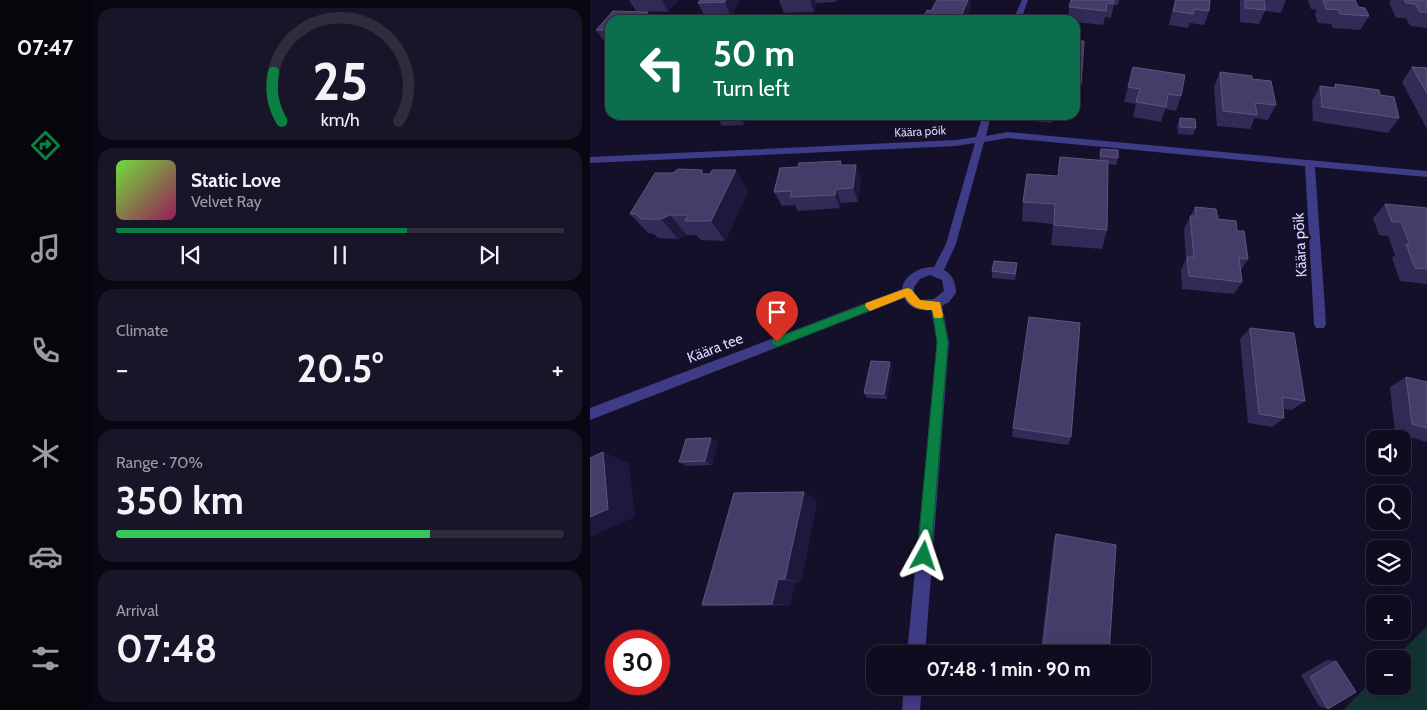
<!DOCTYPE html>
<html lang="en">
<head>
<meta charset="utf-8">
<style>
  body { margin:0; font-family:Cabin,sans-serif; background:#191528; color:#f1f3f6; height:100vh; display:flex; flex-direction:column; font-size:19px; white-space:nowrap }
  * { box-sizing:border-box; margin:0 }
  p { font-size:16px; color:#9c9ba4 }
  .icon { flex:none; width:28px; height:28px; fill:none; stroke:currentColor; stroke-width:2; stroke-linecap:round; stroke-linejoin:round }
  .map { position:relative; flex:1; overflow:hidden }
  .side { display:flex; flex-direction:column; gap:8px; padding:8px; background:#090711; width:500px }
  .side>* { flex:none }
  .top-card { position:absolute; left:15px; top:15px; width:475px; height:105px; border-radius:15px; box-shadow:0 2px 12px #0003,0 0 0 1px #302c3d; background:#0b6e4f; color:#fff; overflow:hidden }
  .controls { position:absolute; left:776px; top:430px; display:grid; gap:10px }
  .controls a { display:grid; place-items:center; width:45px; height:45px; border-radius:10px; background:#100c1f; box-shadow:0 2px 12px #0003,0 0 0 1px #302c3d; font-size:25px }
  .speed { position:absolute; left:15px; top:630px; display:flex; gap:10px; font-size:25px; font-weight:700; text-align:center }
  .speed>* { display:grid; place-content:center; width:65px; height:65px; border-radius:50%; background:#100c1f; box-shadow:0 2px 12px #0003,0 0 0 1px #302c3d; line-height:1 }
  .speed .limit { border:8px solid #d22; background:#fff; color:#111 }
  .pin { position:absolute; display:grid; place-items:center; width:42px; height:42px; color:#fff; margin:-51px -21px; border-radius:50% 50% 50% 0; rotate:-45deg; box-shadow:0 0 5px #0007 }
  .pin .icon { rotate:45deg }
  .me { position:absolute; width:55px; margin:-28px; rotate:5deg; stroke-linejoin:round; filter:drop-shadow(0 0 4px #0008) }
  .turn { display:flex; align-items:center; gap:18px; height:105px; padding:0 25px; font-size:22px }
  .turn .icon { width:65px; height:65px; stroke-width:2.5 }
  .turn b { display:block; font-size:35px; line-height:42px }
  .big { font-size:38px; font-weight:700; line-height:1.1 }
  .side .tile { flex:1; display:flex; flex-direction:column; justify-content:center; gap:8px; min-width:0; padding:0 18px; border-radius:15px; background:#191528 }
  .side .dial { align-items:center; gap:0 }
  .dial svg { height:130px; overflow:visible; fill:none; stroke:#302c3d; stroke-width:7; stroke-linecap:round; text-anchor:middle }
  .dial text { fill:#f1f3f6; stroke:none }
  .song { display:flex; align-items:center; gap:15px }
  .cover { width:60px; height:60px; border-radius:8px; background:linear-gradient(135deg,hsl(100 70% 55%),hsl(330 70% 35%)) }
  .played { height:5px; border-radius:2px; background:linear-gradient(90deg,#0b8043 65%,#302c3d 65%) }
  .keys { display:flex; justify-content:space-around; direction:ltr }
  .heat { display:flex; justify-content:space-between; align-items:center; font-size:28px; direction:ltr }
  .charge { height:8px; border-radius:4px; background:linear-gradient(90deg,#34c759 70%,#302c3d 0) }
  .trip { position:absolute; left:276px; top:645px; width:285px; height:50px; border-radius:15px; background:#100c1f; box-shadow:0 2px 12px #0003,0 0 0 1px #302c3d; font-weight:700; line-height:50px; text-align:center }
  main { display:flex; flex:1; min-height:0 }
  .dock { display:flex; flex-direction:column; width:90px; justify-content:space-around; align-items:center; background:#06050c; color:#9c9ba4 }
  .dock .icon { width:35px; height:35px }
  .dock .on { color:#0b8043 }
  .dock b { font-size:22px; color:#f1f3f6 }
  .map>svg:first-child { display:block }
  .green { fill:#133332 }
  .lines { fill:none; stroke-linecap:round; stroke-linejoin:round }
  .street { fill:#3f3c87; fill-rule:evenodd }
  .wall { fill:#332a57 }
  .shaded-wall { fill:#1f183d }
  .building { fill:#453d69; stroke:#5d5580 }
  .route { fill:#0b8043; stroke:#07532c }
  .slow { fill:#f59e0b }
  .labels { text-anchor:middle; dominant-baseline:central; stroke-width:5; stroke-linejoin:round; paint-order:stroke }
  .far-street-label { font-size:12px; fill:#ddd9ff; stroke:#151029 }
  .street-label { font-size:15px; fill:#ddd9ff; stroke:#151029 }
</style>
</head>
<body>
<main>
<nav class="dock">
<b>07:47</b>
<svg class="icon on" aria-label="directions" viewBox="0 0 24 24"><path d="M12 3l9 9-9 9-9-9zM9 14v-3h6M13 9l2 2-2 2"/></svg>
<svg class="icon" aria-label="music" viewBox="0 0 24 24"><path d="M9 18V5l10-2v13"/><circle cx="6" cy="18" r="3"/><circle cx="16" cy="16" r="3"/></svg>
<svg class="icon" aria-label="phone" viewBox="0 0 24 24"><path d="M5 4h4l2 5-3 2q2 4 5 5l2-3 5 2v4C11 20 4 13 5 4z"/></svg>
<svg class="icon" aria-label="climate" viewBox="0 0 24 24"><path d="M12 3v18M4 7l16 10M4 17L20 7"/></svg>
<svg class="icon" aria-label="car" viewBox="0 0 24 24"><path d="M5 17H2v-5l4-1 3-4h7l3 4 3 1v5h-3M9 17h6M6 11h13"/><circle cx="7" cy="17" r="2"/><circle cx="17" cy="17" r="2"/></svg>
<svg class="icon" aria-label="filters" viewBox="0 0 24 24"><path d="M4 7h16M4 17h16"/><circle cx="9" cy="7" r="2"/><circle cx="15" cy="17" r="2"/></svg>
</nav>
<section class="side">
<div class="tile dial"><svg viewBox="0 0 100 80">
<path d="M14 69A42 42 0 1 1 86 69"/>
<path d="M14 69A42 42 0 0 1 9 39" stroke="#0b8043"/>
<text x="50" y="56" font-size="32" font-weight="700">25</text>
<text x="50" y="72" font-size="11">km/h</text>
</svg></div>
<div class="tile">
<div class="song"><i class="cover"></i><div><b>Static Love</b><p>Velvet Ray</p></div></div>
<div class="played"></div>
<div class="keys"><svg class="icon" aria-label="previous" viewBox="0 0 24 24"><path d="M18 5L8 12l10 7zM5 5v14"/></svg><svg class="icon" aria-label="pause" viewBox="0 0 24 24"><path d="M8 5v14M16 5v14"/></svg><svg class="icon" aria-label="next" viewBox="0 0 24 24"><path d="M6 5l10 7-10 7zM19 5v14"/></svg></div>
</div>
<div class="tile"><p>Climate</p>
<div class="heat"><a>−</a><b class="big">20.5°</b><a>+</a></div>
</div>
<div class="tile"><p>Range · 70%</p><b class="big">350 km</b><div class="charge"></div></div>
<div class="tile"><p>Arrival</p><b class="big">07:48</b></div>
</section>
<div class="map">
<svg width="837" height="710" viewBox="0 0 837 710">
  <rect width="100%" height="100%" fill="#151029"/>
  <path class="green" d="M837 626V710H753L785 678V686H812V659H804Z"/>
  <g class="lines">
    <g class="street">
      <path d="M432 0H438L431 20H423Z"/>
      <path d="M393 115H401L396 136 418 132 837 171V177L725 167 736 324 734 328H726L724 324 715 166 418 138 394 142 366 244 354 270C363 275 366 283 366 293L359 302 352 306 359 342 335 654H317L347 342 341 310C329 311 320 309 314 298L0 420V408L312 289C314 275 331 266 344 267L356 244 385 143 366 146 0 163V157L366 140 386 137ZM340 275 352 280 354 291 344 299 330 300 324 294V287L330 279Z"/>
      <path d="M314 686H332L330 710H312Z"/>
    </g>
  </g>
  <g class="wall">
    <path d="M39 0H88L78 12 46 11Z"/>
    <path d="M189 0H247L246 2 226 3 224 12 194 13Z"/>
    <path d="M481 0H529L528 5H524L521 18 515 17 513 25 485 22V20H478L479 7Z"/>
    <path d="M585 0H620L619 11 614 25 600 23 598 28 579 25Z"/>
    <path d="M650 0H696L691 13 675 11 669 24 650 22Z"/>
    <path d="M718 0H765L768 7 779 16 770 30 743 28 741 24 728 23 725 14 727 10 721 9Z"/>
    <path d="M801 0H837V28L820 26 816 18H806L799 3Z"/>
    <path d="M149 1 141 17H115L108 3Z"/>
    <path d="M381 8 376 20H334L333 18 341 11Z"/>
    <path d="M20 20V44H16L6 30Z"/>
    <path d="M485 41 491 85 489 99H485Z"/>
    <path d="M822 67 837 68V129L812 82Z"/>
    <path d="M630 72 662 79 686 105 678 120 665 118 660 129 627 126 624 87Z"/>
    <path d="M745 84 790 95 809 118 798 133 723 121 722 101 730 86 743 88Z"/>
    <path d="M538 87 591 96 586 111 575 109 571 122 543 117 546 104 534 102Z"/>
    <path d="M27 115H70L67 118 29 117Z"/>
    <path d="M125 115H189L188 119 155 121 154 125 132 126Z"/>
    <path d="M442 115H463L462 123 442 121Z"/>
    <path d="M590 118 606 128 603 135 588 134 587 125Z"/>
    <path d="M511 149 528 158 526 165 518 164 517 230 512 249 461 245 463 224 432 221 433 202 468 176 509 160Z"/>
    <path d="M252 165H266L271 179 268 202 251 203 250 208 208 211 205 205 192 206 184 192Z"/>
    <path d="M115 174 158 191 135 241 111 240 106 235H97L88 239 68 238 64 234 58 233 40 214Z"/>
    <path d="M795 204 837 208V284L810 281 802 258 805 255 798 236 789 235 783 218Z"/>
    <path d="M605 207 628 219 647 231 658 259 651 270 652 282 644 294 592 289 591 270 596 259 594 229Z"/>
    <path d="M427 263V269L425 280 402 278V271Z"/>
    <path d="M660 328 715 401 702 410 693 409 694 418 682 427 658 423 650 339Z"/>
    <path d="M300 362 302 368 297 399 277 398 274 393Z"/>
    <path d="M816 377 837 382V442L805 433 800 387Z"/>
    <path d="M423 428 481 437 478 445 422 437Z"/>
    <path d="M121 438 128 442 122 465 97 466 89 462Z"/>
    <path d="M227 501 211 582H205L200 605 135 606 112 605Z"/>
    <path d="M466 534 453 649 451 647 464 538Z"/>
    <path d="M737 660 746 661 738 709 729 706 711 675Z"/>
  </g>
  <g class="shaded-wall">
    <path d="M72 0H88L78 12Z"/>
    <path d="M136 0H148L149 1 141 17 135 2Z"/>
    <path d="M220 0H225L226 3 224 12Z"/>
    <path d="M378 0H380L381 8 376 20H373L372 14Z"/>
    <path d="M58 12 63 20H51Z"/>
    <path d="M65 115H70L67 118Z"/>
    <path d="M148 115H152L155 121 154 125Z"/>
    <path d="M266 165 271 179 268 202 263 188Z"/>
    <path d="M146 170 158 191 135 241 121 221Z"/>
    <path d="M246 189 251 203 250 208 245 195Z"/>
    <path d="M80 215 97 235 88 239 71 219Z"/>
    <path d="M300 362 302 368 297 399 294 394Z"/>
    <path d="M121 438 128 442 122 465 115 461Z"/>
    <path d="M13 452 39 463 45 517 0 537V517Z"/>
    <path d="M214 492 227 501 211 582 195 579Z"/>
    <path d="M188 579 205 582 200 605 182 604Z"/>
  </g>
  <g class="building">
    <path d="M110 0H136L135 2 108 3Z"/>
    <path d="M347 0H378L372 14H366L364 20 333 18 337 10 341 11Z"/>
    <path d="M481 0H524L523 4 517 3 516 11 479 7Z"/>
    <path d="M586 0H620L619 11 604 9 603 14 583 11Z"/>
    <path d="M655 0H674L675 10 655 8Z"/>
    <path d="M733 0H765L768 7 775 8 779 16 750 14 749 10 736 9Z"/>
    <path d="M814 0H837V12H830L825 4 816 3Z"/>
    <path d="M23 11 58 12 51 20H20V30H6Z"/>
    <path d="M485 41H494L491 85 485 84Z"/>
    <path d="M543 67 595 75 591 96 578 94 576 107 546 102 550 89 538 87Z"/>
    <path d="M822 67 837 68V93Z"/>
    <path d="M630 72 662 76V79L681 81 686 105 665 103 667 115 633 111Z"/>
    <path d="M745 84 789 90 790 95 804 97 809 118 732 107 730 86 746 88Z"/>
    <path d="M590 118 605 119 606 128 590 127Z"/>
    <path d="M511 149 528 150V158L510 156Z"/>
    <path d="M470 157 518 161 517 230 464 225 465 204 433 202 437 174 468 176Z"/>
    <path d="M251 161 250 165H266L263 188 246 189 245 195 200 197 202 191 184 192 190 168 208 167 209 163Z"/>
    <path d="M88 169 112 170V174H120L122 170H146L121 221H95L98 215H80L71 219H51L46 214H40L65 173H83Z"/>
    <path d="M795 204 837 208V269L825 268 816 244 820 245 811 222H802Z"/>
    <path d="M605 207 626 209 628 219 646 221 647 231H654L658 259 649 258 652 282 599 276 597 257H604L600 216H606Z"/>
    <path d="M404 261 427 263 425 274 402 271Z"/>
    <path d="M439 317 490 323 481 437 423 428Z"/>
    <path d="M660 328 704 333 715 401 692 397 694 418 669 414Z"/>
    <path d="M281 361 300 362 294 394 274 393Z"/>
    <path d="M816 377 837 382V428L822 424Z"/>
    <path d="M121 438 115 461 89 462 96 439Z"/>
    <path d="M13 452 18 509 0 517V458Z"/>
    <path d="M214 492 195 579H188L182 604 112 605 144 493Z"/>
    <path d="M466 534 526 545 519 654H475L453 649Z"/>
    <path d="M746 661 766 692 738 709 720 677Z"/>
  </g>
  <path class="route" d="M317 288 321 289 330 300 350 302 358 342 341 556 339 561 334 564 329 561 327 556 347 342 342 310C330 310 321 308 315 297L187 347 183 345 181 342 183 339Z"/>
  <path class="slow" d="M317 288 321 289 330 300 350 302 353 315 352 318H344L342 310C330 310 321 308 315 297L280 311 275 306 276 303Z"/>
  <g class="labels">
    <g class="far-street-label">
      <text transform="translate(330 131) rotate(-3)">Käära põik</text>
    </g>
    <g class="street-label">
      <text transform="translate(710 245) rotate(-93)">Käära põik</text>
      <text transform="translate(125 348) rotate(-21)">Käära tee</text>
    </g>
  </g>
</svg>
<div class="controls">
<a><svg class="icon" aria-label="sound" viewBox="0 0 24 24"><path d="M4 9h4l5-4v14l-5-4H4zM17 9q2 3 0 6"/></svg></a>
<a><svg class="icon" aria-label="search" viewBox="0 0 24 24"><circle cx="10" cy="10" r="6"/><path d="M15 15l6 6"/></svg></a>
<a><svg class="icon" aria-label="layers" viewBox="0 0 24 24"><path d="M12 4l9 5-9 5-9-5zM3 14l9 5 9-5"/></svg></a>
<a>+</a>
<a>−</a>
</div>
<div class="speed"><div class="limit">30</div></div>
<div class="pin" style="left:187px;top:342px;background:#d93025"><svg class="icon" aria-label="arrive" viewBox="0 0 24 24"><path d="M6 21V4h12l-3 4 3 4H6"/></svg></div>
<svg class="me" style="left:334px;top:556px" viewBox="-20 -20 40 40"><path d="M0-17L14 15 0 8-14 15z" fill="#0b8043" stroke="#fff" stroke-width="4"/></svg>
<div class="trip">07:48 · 1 min · 90 m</div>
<div class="top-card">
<div class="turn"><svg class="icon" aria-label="left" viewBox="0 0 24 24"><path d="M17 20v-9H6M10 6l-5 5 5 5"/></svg><div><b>50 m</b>Turn left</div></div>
</div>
</div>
</main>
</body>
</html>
